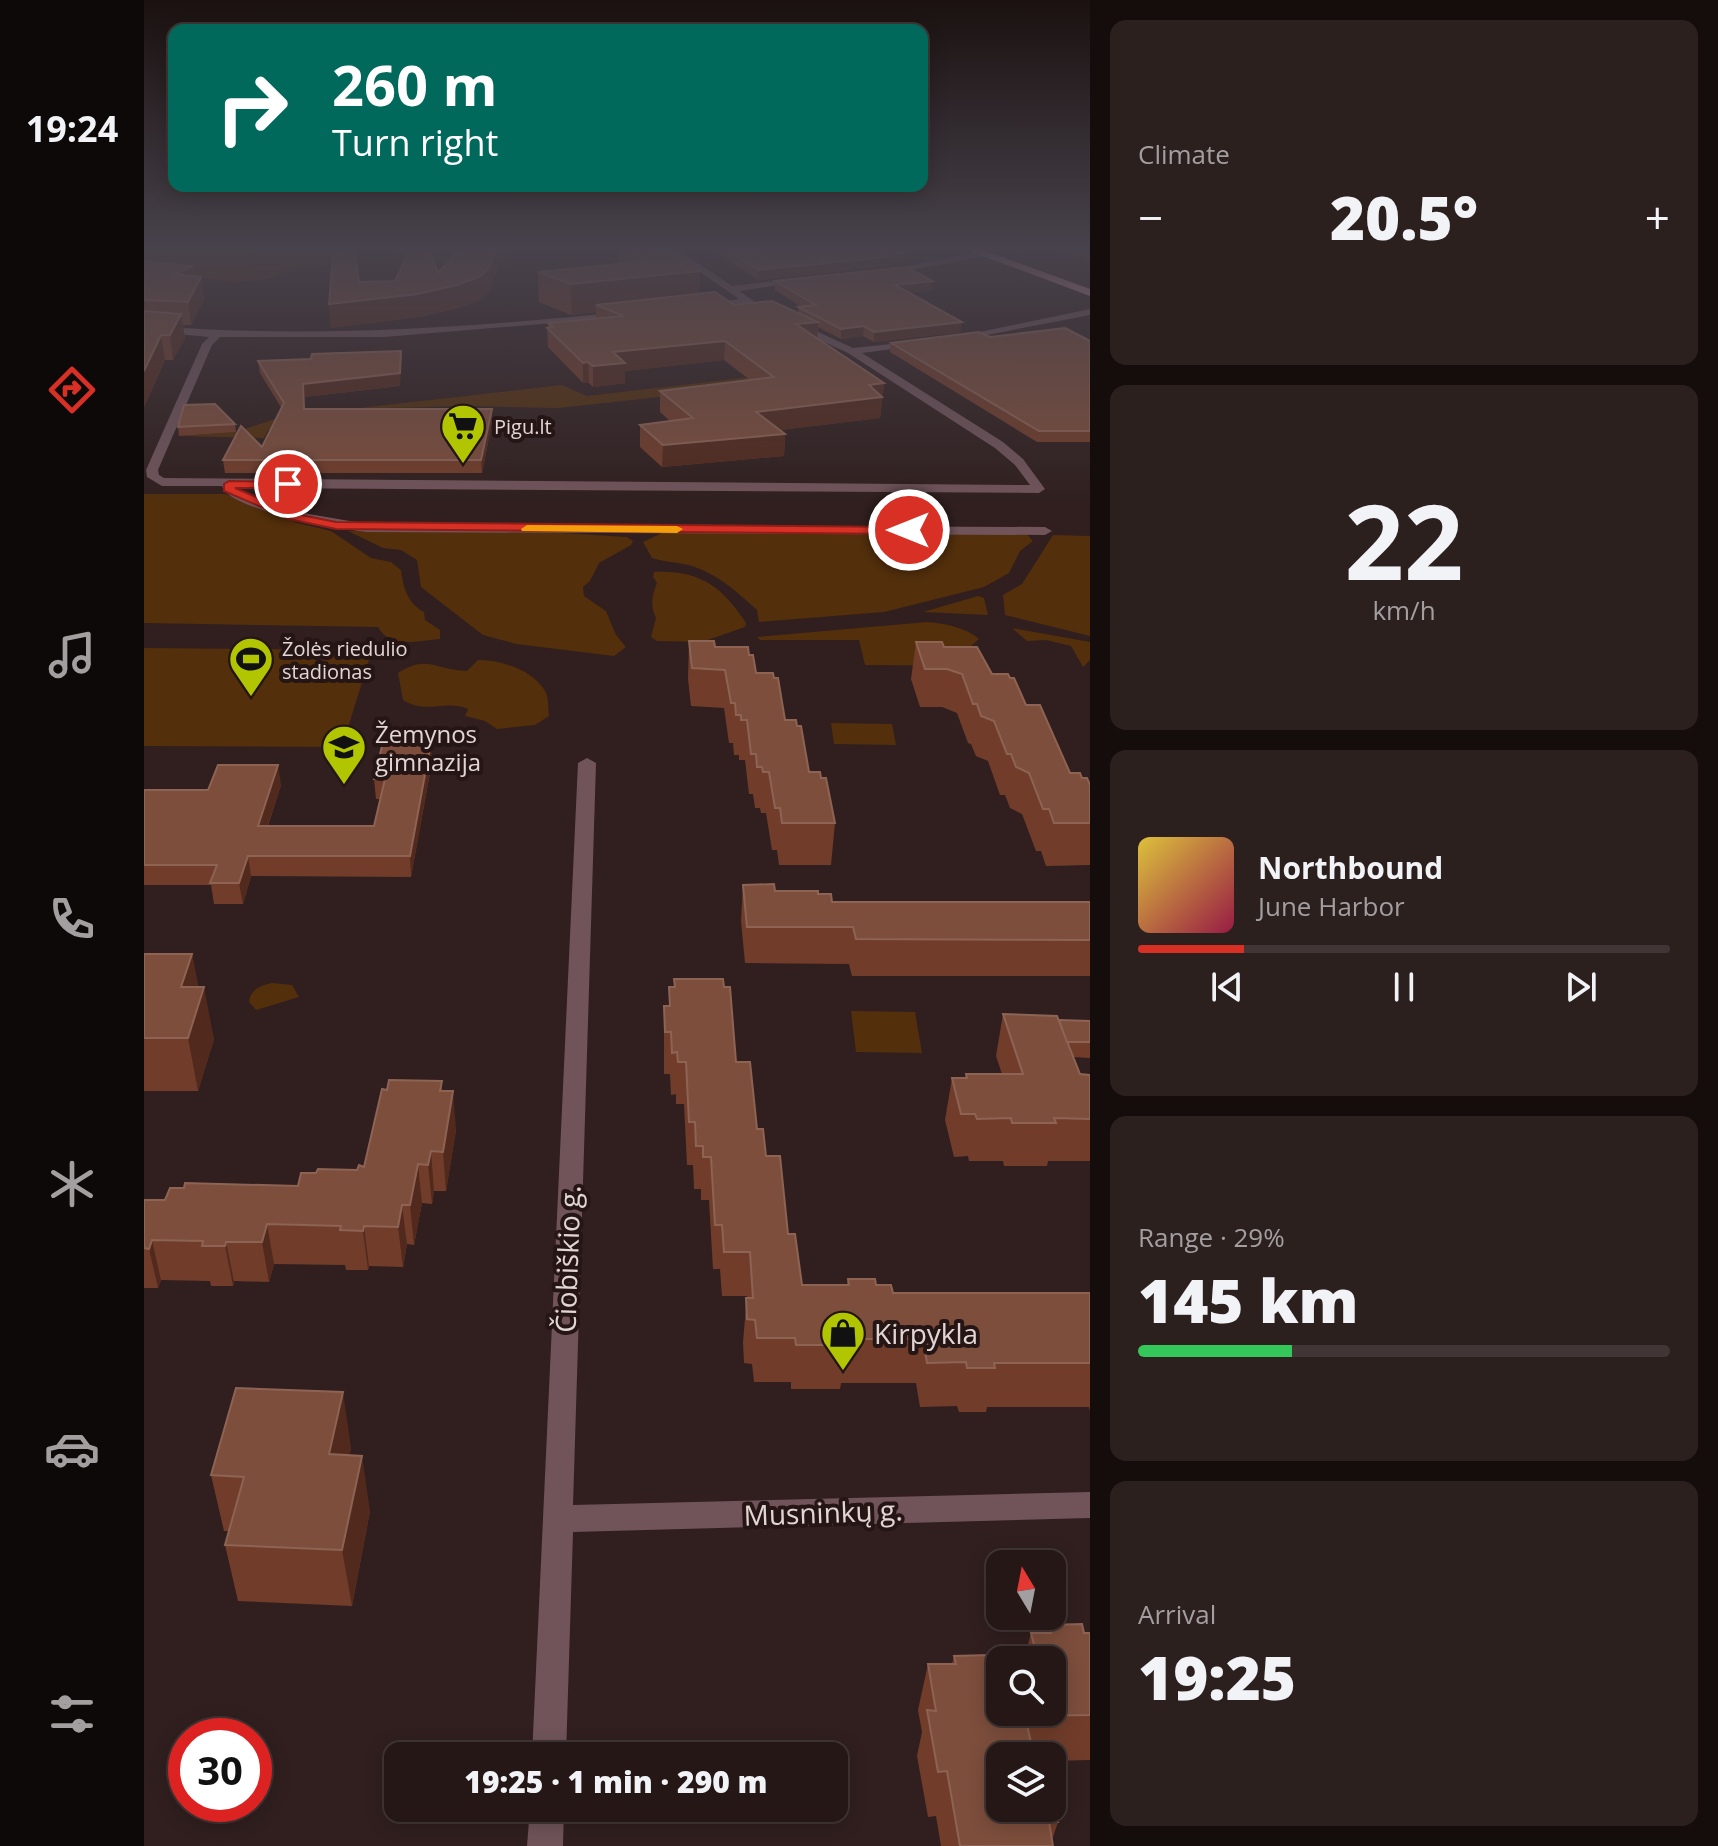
<!DOCTYPE html>
<html lang="en">
<head>
<meta charset="utf-8">
<style>
  body { margin:0; font-family:"Open Sans",sans-serif; background:#2c201f; color:#f1f3f6; height:100vh; display:flex; flex-direction:column; font-size:30px; white-space:nowrap }
  * { box-sizing:border-box; margin:0 }
  p { font-size:26px; color:#a39fa1 }
  .icon { flex:none; width:44px; height:44px; fill:none; stroke:currentColor; stroke-width:2; stroke-linecap:round; stroke-linejoin:round }
  .map { position:relative; flex:1; overflow:hidden }
  .panel { display:flex; flex-direction:column; gap:20px; padding:20px; background:#140d0c; width:628px }
  .panel>* { flex:none }
  .hud { position:absolute; left:24px; top:24px; width:760px; height:168px; border-radius:16px; box-shadow:0 4px 20px #0003,0 0 0 2px #413635; background:#00695c; color:#fff; overflow:hidden }
  .needle { width:52px; rotate:350deg }
  .tools { position:absolute; left:842px; top:1550px; display:grid; gap:16px }
  .tools a { display:grid; place-items:center; width:80px; height:80px; border-radius:16px; background:#241716; box-shadow:0 4px 20px #0003,0 0 0 2px #413635; font-size:40px }
  .speed { position:absolute; left:24px; top:1718px; display:flex; gap:16px; font-size:40px; font-weight:700; text-align:center }
  .speed>* { display:grid; place-content:center; width:104px; height:104px; border-radius:50%; background:#241716; box-shadow:0 4px 20px #0003,0 0 0 2px #413635; line-height:1 }
  .speed .limit { border:12px solid #d22; background:#fff; color:#111 }
  .pin { position:absolute; display:grid; place-items:center; width:68px; height:68px; color:#fff; margin:-34px; border:4px solid #fff; border-radius:50%; box-shadow:0 2px 8px #0007 }
  .me { position:absolute; width:88px; margin:-44px; rotate:270deg; stroke-linejoin:round; filter:drop-shadow(0 0 6px #0008) }
  .turn { display:flex; align-items:center; gap:28px; height:168px; padding:0 32px; font-size:36px }
  .turn .icon { width:104px; height:104px; stroke-width:2.5 }
  .turn b { display:block; font-size:56px; line-height:68px }
  .big { font-size:60px; font-weight:800; line-height:1.1 }
  .panel .card { flex:1; display:flex; flex-direction:column; justify-content:center; gap:12px; min-width:0; padding:0 28px; border-radius:16px; background:#2c201f }
  .panel .dial { align-items:center; gap:0 }
  .dial b { font-size:104px; line-height:1 }
  .song { display:flex; align-items:center; gap:24px }
  .cover { width:96px; height:96px; border-radius:12px; background:linear-gradient(135deg,hsl(50 70% 55%),hsl(340 70% 35%)) }
  .played { height:8px; border-radius:4px; background:linear-gradient(90deg,#d93025 20%,#413635 20%) }
  .keys { display:flex; justify-content:space-around; direction:ltr }
  .heat { display:flex; justify-content:space-between; align-items:center; font-size:44px; direction:ltr }
  .charge { height:12px; border-radius:6px; background:linear-gradient(90deg,#34c759 29%,#413635 0) }
  .trip { position:absolute; left:240px; top:1742px; width:464px; height:80px; border-radius:16px; background:#241716; box-shadow:0 4px 20px #0003,0 0 0 2px #413635; font-weight:800; line-height:80px; text-align:center }
  main { display:flex; flex:1; min-height:0 }
  .menu { display:flex; flex-direction:column; width:144px; justify-content:space-around; align-items:center; background:#0e0909; color:#a39fa1 }
  .menu .icon { width:56px; height:56px }
  .menu .current { color:#d93025 }
  .menu b { font-size:36px; color:#f1f3f6 }
  .map>svg:first-child { display:block }
  .green { fill:#532f0b }
  .lines { fill:none; stroke-linecap:round; stroke-linejoin:round }
  .minor { fill:#70545a; fill-rule:evenodd }
  .highway { fill:#d996a6; fill-rule:evenodd }
  .wall { fill:#713d2a }
  .shaded-wall { fill:#522a1d }
  .building { fill:#7d4e3c; stroke:#8d6354; stroke-width:2 }
  .route { fill:#d93025; stroke:#8d1f18; stroke-width:2 }
  .slow { fill:#f59e0b }
  .labels { text-anchor:middle; dominant-baseline:central; stroke-width:8; stroke-linejoin:round; paint-order:stroke }
  .far-poi-label { font-size:20px; fill:#e2d6d5; stroke:#251515; text-anchor:start }
  .poi-label { font-size:24px; fill:#e2d6d5; stroke:#251515; text-anchor:start }
  .near-street-label { font-size:28px; fill:#e2d6d5; stroke:#251515 }
  .near-poi-label { font-size:28px; fill:#e2d6d5; stroke:#251515; text-anchor:start }
</style>
</head>
<body>
<main>
<nav class="menu">
<b>19:24</b>
<svg class="icon current" aria-label="directions" viewBox="0 0 24 24"><path d="M12 3l9 9-9 9-9-9zM9 14v-3h6M13 9l2 2-2 2"/></svg>
<svg class="icon" aria-label="music" viewBox="0 0 24 24"><path d="M9 18V5l10-2v13"/><circle cx="6" cy="18" r="3"/><circle cx="16" cy="16" r="3"/></svg>
<svg class="icon" aria-label="phone" viewBox="0 0 24 24"><path d="M5 4h4l2 5-3 2q2 4 5 5l2-3 5 2v4C11 20 4 13 5 4z"/></svg>
<svg class="icon" aria-label="climate" viewBox="0 0 24 24"><path d="M12 3v18M4 7l16 10M4 17L20 7"/></svg>
<svg class="icon" aria-label="car" viewBox="0 0 24 24"><path d="M5 17H2v-5l4-1 3-4h7l3 4 3 1v5h-3M9 17h6M6 11h13"/><circle cx="7" cy="17" r="2"/><circle cx="17" cy="17" r="2"/></svg>
<svg class="icon" aria-label="filters" viewBox="0 0 24 24"><path d="M4 7h16M4 17h16"/><circle cx="9" cy="7" r="2"/><circle cx="15" cy="17" r="2"/></svg>
</nav>
<div class="map">
<svg width="946" height="1846" viewBox="0 0 946 1846">
  <rect width="100%" height="100%" fill="#301f1e"/>
  <g class="green">
    <path d="M0 247H196L205 256 186 264 149 269 124 279 93 282 0 272Z"/>
    <path d="M712 365 726 374 414 408 323 406 243 408 231 421 124 430 120 438 35 436 92 432 137 417 418 385 443 396Z"/>
    <path d="M0 494H81L153 523 187 531 227 558 247 562 257 570C259 587 264 604 280 612L281 620 296 630V639C276 640 246 650 234 627L0 623Z"/>
    <path d="M204 531 403 532 483 537 489 541 487 545 455 563 446 581 439 587 440 596 462 611 472 635 482 647 470 656 372 644 339 635 277 587 273 560 257 550 239 548Z"/>
    <path d="M518 533H882L889 541 876 551 865 573 840 587 740 612 615 622 613 610C594 593 576 576 551 567 538 562 522 563 508 558L499 542Z"/>
    <path d="M909 535 946 536V636L861 615 859 595 878 584Z"/>
    <path d="M510 572C555 570 578 586 602 623L601 627 558 642 513 641 507 637 512 618C506 606 508 595 513 583L509 577Z"/>
    <path d="M834 596 840 598 844 615 779 612Z"/>
    <path d="M783 622C802 624 821 627 835 639L825 648 835 666 721 665 715 640H616L613 637Z"/>
    <path d="M868 628 946 642V660L939 667 927 646 902 640 883 641Z"/>
    <path d="M0 648 228 650 198 747 0 746Z"/>
    <path d="M334 660C357 660 389 670 401 691 405 698 404 708 405 716L391 725 353 729 341 721 321 716 324 709C301 699 282 715 259 700L254 673C284 654 291 670 323 671Z"/>
    <path d="M687 723 748 724 752 745 690 744Z"/>
    <path d="M128 983 148 985 155 997 112 1010 105 1002C106 990 117 985 128 983Z"/>
    <path d="M707 1011 771 1012 778 1053 712 1052Z"/>
  </g>
  <g class="lines">
    <g class="minor">
      <path d="M520 247H530L588 286 657 278 662 281 595 291 610 301V305L563 309 560 304 595 299Z"/>
      <path d="M839 251 842 256 740 275 735 272Z"/>
      <path d="M946 309V315L812 341 807 338Z"/>
      <path d="M479 312 482 317 240 337H76L68 345 14 470 15 475 20 478 886 485 871 465 851 448 704 353 646 326 645 324 650 321 709 348 776 341V345L772 346 718 353 859 442 879 459 901 489 895 493 91 488 159 513 223 524 901 527 908 531 901 535 223 532C198 529 84 510 78 486H18L3 477 2 470 58 344 65 337 0 331V325C161 339 319 328 479 312Z"/>
      <path d="M443 758 452 763 429 1505 946 1492V1518L429 1532 422 1756H388L434 763Z"/>
      <path d="M386 1808H420L419 1846H383Z"/>
    </g>
    <path class="highway" d="M815 247H831L946 289V296Z"/>
  </g>
  <g class="wall">
    <path d="M244 247H285L294 273 354 267 346 290 336 300 314 308 275 317 187 328 185 304 215 282 251 281 266 248 244 249Z"/>
    <path d="M475 247H520L556 271 555 294 590 305 654 313V307H658L631 290V281L788 290 765 293 817 332 730 342 719 336 697 339 674 327 673 338 740 383 736 418 636 430 641 434 640 456 518 467 496 447V425L526 421 516 412V391L606 380 580 360 481 371V383L449 387 445 383H439L404 347 403 328H404V323L452 318V312L427 315 395 302 394 272 475 264Z"/>
    <path d="M564 247H744L759 263 744 265 743 266 614 280Z"/>
    <path d="M906 247H946V260Z"/>
    <path d="M0 253 8 254 9 262 48 266 50 276 57 277 60 300 47 325H39L41 338 29 360H21L0 407Z"/>
    <path d="M846 337 946 341V442H893L746 352 747 343Z"/>
    <path d="M257 351 256 386 160 397 161 409H348V422L338 473H81L79 460 118 447 138 409 116 373 114 361 167 359Z"/>
    <path d="M91 424 92 432 35 436 34 427Z"/>
    <path d="M545 641 605 655 612 673 641 720 691 823 687 865H635L633 850H628L622 813H617L616 808H611L609 794H605L601 760H595V755H590L589 743H585L580 708 547 706 544 679Z"/>
    <path d="M772 642 800 647 848 674 882 705 926 773 938 778 946 785V865L902 866 897 851H892L878 814 866 808 861 795H856L844 761 832 756 827 744 824 743 813 713 798 707H776L767 679Z"/>
    <path d="M288 762 267 877 107 876 99 904H70L67 885H0V790H64L137 785 124 826H230L236 799H232L230 779Z"/>
    <path d="M599 885 631 891 674 894 688 902H946V976H708L705 964 601 963 597 921Z"/>
    <path d="M0 954H48L54 987 70 1039 54 1091H0Z"/>
    <path d="M530 979 592 1062 622 1156 658 1285H703L704 1279 732 1285 749 1293H946V1411L945 1407H843L842 1412H815L813 1406 776 1407 772 1383H697L696 1389H647V1382H610L608 1364 600 1363 599 1342 603 1296H578L576 1269H569L565 1200H557V1189H550L549 1165H543L540 1104H532V1094L527 1095 526 1074H520V1006H525V987H530Z"/>
    <path d="M859 1014 915 1020 946 1021V1058L929 1057 936 1074 946 1075V1161H904L903 1166H860L859 1161H825L824 1156 810 1157 801 1120 808 1078H821L822 1074H858L852 1056Z"/>
    <path d="M298 1081V1091L312 1130 302 1191H290L288 1204 278 1203 270 1245 263 1244 259 1267 225 1266 224 1270H202L201 1265 130 1264 125 1282 90 1281 89 1286H67L66 1281 17 1280 14 1288H0V1200H21L154 1186 172 1173 213 1170 220 1167 243 1090Z"/>
    <path d="M207 1448 205 1455 226 1511 208 1606 94 1601 81 1545 85 1531H80L67 1475Z"/>
    <path d="M904 1625 940 1633H946V1760L908 1761V1756H856L914 1822 908 1840 909 1846H797L792 1816 784 1817 773 1756 778 1732 774 1710 784 1664H808L810 1656 856 1712 908 1660H880L887 1633H902Z"/>
  </g>
  <g class="shaded-wall">
    <path d="M352 247H367L354 267 346 290 336 300 314 308 275 317 187 328 185 304 335 277Z"/>
    <path d="M8 254 11 276 0 281V257Z"/>
    <path d="M760 254 759 263 744 265 743 266 614 280V270Z"/>
    <path d="M48 266 52 288 57 277 60 300 47 325 44 302 31 274Z"/>
    <path d="M556 271 555 301 452 305V312L427 315V284Z"/>
    <path d="M789 281 788 290 750 295 751 285Z"/>
    <path d="M37 314 41 338 29 360 26 335Z"/>
    <path d="M674 322 673 341 652 324Z"/>
    <path d="M818 322 817 332 730 342V332Z"/>
    <path d="M720 326 719 336 697 339V329Z"/>
    <path d="M17 335 21 360 0 407V371Z"/>
    <path d="M581 341 580 360 481 371V383L449 387V366L469 352Z"/>
    <path d="M257 351 256 386 160 397 162 422 159 384Z"/>
    <path d="M444 362 445 383H439V363Z"/>
    <path d="M740 383 736 418 611 433 612 412 725 385Z"/>
    <path d="M348 409V422L338 473 337 460Z"/>
    <path d="M641 434 640 456 518 467 519 445Z"/>
    <path d="M287 742 288 762 267 877 266 856Z"/>
    <path d="M134 765 137 785 117 846 114 826Z"/>
    <path d="M104 856 107 876 99 904 95 883Z"/>
    <path d="M48 954 57 999 60 987 70 1039 54 1091 44 1038 37 987Z"/>
    <path d="M309 1091 312 1130 302 1191 299 1152Z"/>
    <path d="M287 1151 290 1191 288 1204 284 1165Z"/>
    <path d="M274 1164 278 1203 270 1245 266 1205Z"/>
    <path d="M258 1205 263 1244 259 1267 254 1227Z"/>
    <path d="M123 1224 130 1264 125 1282 118 1242Z"/>
    <path d="M220 1226 225 1266 224 1270 219 1231Z"/>
    <path d="M8 1240 17 1280 14 1288 5 1249Z"/>
    <path d="M82 1242 90 1281 89 1286 81 1246Z"/>
    <path d="M199 1392 207 1448 194 1510 185 1454Z"/>
    <path d="M218 1456 226 1511 208 1606 198 1550Z"/>
  </g>
  <g class="building">
    <path d="M267 247H285L294 273 318 247H352L345 268 335 277 313 285 274 294 185 304 189 253 211 252 215 282 251 281Z"/>
    <path d="M483 247H520L556 271 427 284 394 272 504 261Z"/>
    <path d="M578 247H744L760 254 742 255 744 257 614 270Z"/>
    <path d="M927 247H946V254Z"/>
    <path d="M0 261 48 266 31 274 57 277 44 302 0 300Z"/>
    <path d="M762 267 789 281 751 285 818 322 730 332 720 326 697 329 654 307 672 305 631 281Z"/>
    <path d="M571 292 590 305 628 301 674 322 652 324 740 383 725 385 738 397 612 412 641 434 519 445 496 425 549 418 516 391 630 377 581 341 469 352 481 363 449 366 444 362 439 363 403 328 409 327 404 323 480 316 452 305Z"/>
    <path d="M0 311 37 314 26 335H17L0 371Z"/>
    <path d="M921 328 946 341V431H895L747 343 835 332 846 337Z"/>
    <path d="M257 351 256 373 159 384 160 409H348L337 460H79L97 426 118 447 140 403 114 361 167 359 168 354Z"/>
    <path d="M71 404 91 424 34 427 40 405Z"/>
    <path d="M545 641H570L571 647H604L605 655H609L612 673H629L630 678H634L641 720H652L653 726H657L665 772H676L677 778H682L691 823H638L636 808H631L625 772H619L618 767H613L612 754H607L603 720H597V715H592L591 703H587L581 670 548 668Z"/>
    <path d="M772 642H798L800 647H833L848 674H864L866 678H870L882 705H896L926 773H936L938 778H943L946 785V823H910L905 809H899L885 773 872 767 867 754H863L850 721 837 716 833 704H829L818 674 803 669H781Z"/>
    <path d="M239 742H287L266 856H104L95 883H66L73 865H0V790H64L74 765H134L114 826H230L241 779H230Z"/>
    <path d="M630 884 631 891H674V894H687L688 902H946V940L712 939 709 927H603L599 885Z"/>
    <path d="M0 954H48L37 987H60L44 1038H0Z"/>
    <path d="M530 979H579L580 987H586L592 1062H606L613 1129H619L622 1156H636L644 1234H651L658 1285H705L704 1279H731L732 1285H747L749 1293H946V1363H850L851 1368H823L822 1362 783 1363 779 1339H701V1345H652L651 1338H613L611 1320 603 1319 602 1298H609L606 1252H580L578 1225H571L567 1157H559V1146H552L551 1122H545L542 1062H534L533 1052 528 1053 527 1032H521L520 1006H526L525 987H531Z"/>
    <path d="M859 1014 913 1016 936 1074 946 1075V1119L910 1118 912 1123H868L867 1118 833 1119 831 1114H817L808 1078H823L822 1074H879Z"/>
    <path d="M915 1020 946 1021V1042H923Z"/>
    <path d="M245 1080 298 1081 296 1091H309L299 1152 287 1151 284 1165 274 1164 266 1205H258L254 1227 220 1226 219 1231 196 1230 197 1226 123 1224 118 1242H82L81 1246H58L59 1241 8 1240 5 1249 0 1248V1200H21L26 1188H40L41 1183 154 1186 157 1173H172L174 1169 213 1170 215 1165 220 1167 238 1089 243 1090Z"/>
    <path d="M92 1388 199 1392 185 1454 218 1456 198 1550 81 1545 100 1477 67 1475Z"/>
    <path d="M938 1624 940 1633H946V1715L881 1716 890 1756H856V1808H908V1797L914 1822H905L909 1846H816L803 1771 794 1772 783 1710 792 1711 784 1664H812L810 1656 845 1655 846 1663H856V1712H908V1660H894L887 1633H907L904 1625Z"/>
  </g>
  <linearGradient id="sky" x2="0" y2="1"><stop stop-color="#1a1110"/><stop offset="0.49" stop-color="#48424c"/><stop offset="1" stop-color="#48424c" stop-opacity="0"/></linearGradient>
  <rect width="946" height="506" fill="url(#sky)"/>
  <path class="route" d="M85 481 148 482V487L144 488H91L152 514 192 522 765 527 772 530 765 534 192 529 145 519 80 491V484Z"/>
  <path class="slow" d="M383 525 533 526 539 529 533 533 378 531 377 529Z"/>
  <defs>
    <g id="supermarket-pin" transform="scale(2.3)"><path d="M0 17L-7.5 6A9.5 9.5 0 1 1 7.5 6Z" fill="#b1c500" stroke="#251515"/><path d="M-6-5.5h2.5l.6 2H6L4.5 2H-2.5L-4.4-4H-6ZM-1.5 3.2a1.3 1.3 0 1 0 .1 0ZM3 3.2a1.3 1.3 0 1 0 .1 0Z" fill="#111"/></g>
    <g id="stadium-pin" transform="scale(2.3)"><path d="M0 17L-7.5 6A9.5 9.5 0 1 1 7.5 6Z" fill="#b1c500" stroke="#251515"/><path d="M0-5a6.5 5 0 1 0 0 10a6.5 5 0 1 0 0-10ZM-3.5-1.8h7v3.6h-7Z" fill="#111"/></g>
    <g id="school-pin" transform="scale(2.3)"><path d="M0 17L-7.5 6A9.5 9.5 0 1 1 7.5 6Z" fill="#b1c500" stroke="#251515"/><path d="M0-5L7-2L0 1L-7-2ZM-4 1L0 2.5L4 1V4Q0 6-4 4Z" fill="#111"/></g>
    <g id="shop-pin" transform="scale(2.3)"><path d="M0 17L-7.5 6A9.5 9.5 0 1 1 7.5 6Z" fill="#b1c500" stroke="#251515"/><path d="M-5-2.5h2.3a2.7 3.5 0 0 1 5.4 0H5L5.5 6h-11ZM-1.5-2.5h3a1.5 2.3 0 0 0-3 0Z" fill="#111"/></g>
  </defs>
  <g fill-rule="evenodd">
    <use href="#supermarket-pin" x="319" y="426"/>
    <use href="#stadium-pin" x="107" y="659"/>
    <use href="#school-pin" x="200" y="747"/>
    <use href="#shop-pin" x="699" y="1333"/>
  </g>
  <g class="labels">
    <g class="far-poi-label">
      <text x="350" y="426">Pigu.lt</text>
      <text x="138" y="648">Žolės riedulio<tspan x="138" dy="23">stadionas</tspan></text>
    </g>
    <g class="poi-label">
      <text x="231" y="733">Žemynos<tspan x="231" dy="28">gimnazija</tspan></text>
    </g>
    <g class="near-street-label">
      <text transform="translate(423 1259) rotate(-88)">Čiobiškio g.</text>
      <text transform="translate(679 1512) rotate(-2)">Musninkų g.</text>
    </g>
    <g class="near-poi-label">
      <text x="730" y="1333">Kirpykla</text>
    </g>
  </g>
</svg>
<div class="tools">
<a><svg class="needle" viewBox="-14 -14 28 28"><path d="M0-13l5 13h-10z" fill="#e53935"/><path d="M0 13l5-13h-10z" fill="#a39fa1"/></svg></a>
<a><svg class="icon" aria-label="search" viewBox="0 0 24 24"><circle cx="10" cy="10" r="6"/><path d="M15 15l6 6"/></svg></a>
<a><svg class="icon" aria-label="layers" viewBox="0 0 24 24"><path d="M12 4l9 5-9 5-9-5zM3 14l9 5 9-5"/></svg></a>
</div>
<div class="speed"><div class="limit">30</div></div>
<div class="pin" style="left:144px;top:484px;background:#d93025"><svg class="icon" aria-label="arrive" viewBox="0 0 24 24"><path d="M6 21V4h12l-3 4 3 4H6"/></svg></div>
<svg class="me" style="left:765px;top:530px" viewBox="-20 -20 40 40"><circle r="17" fill="#d93025" stroke="#fff" stroke-width="3"/><path d="M0-11L8 9 0 5-8 9z" fill="#fff"/></svg>
<div class="trip">19:25 · 1 min · 290 m</div>
<div class="hud">
<div class="turn"><svg class="icon" aria-label="right" viewBox="0 0 24 24"><path d="M7 20v-9h11M14 6l5 5-5 5"/></svg><div><b>260 m</b>Turn right</div></div>
</div>
</div>
<section class="panel">
<div class="card"><p>Climate</p>
<div class="heat"><a>−</a><b class="big">20.5°</b><a>+</a></div>
</div>
<div class="card dial"><b>22</b><p>km/h</p></div>
<div class="card">
<div class="song"><i class="cover"></i><div><b>Northbound</b><p>June Harbor</p></div></div>
<div class="played"></div>
<div class="keys"><svg class="icon" aria-label="previous" viewBox="0 0 24 24"><path d="M18 5L8 12l10 7zM5 5v14"/></svg><svg class="icon" aria-label="pause" viewBox="0 0 24 24"><path d="M8 5v14M16 5v14"/></svg><svg class="icon" aria-label="next" viewBox="0 0 24 24"><path d="M6 5l10 7-10 7zM19 5v14"/></svg></div>
</div>
<div class="card"><p>Range · 29%</p><b class="big">145 km</b><div class="charge"></div></div>
<div class="card"><p>Arrival</p><b class="big">19:25</b></div>
</section>
</main>
</body>
</html>
